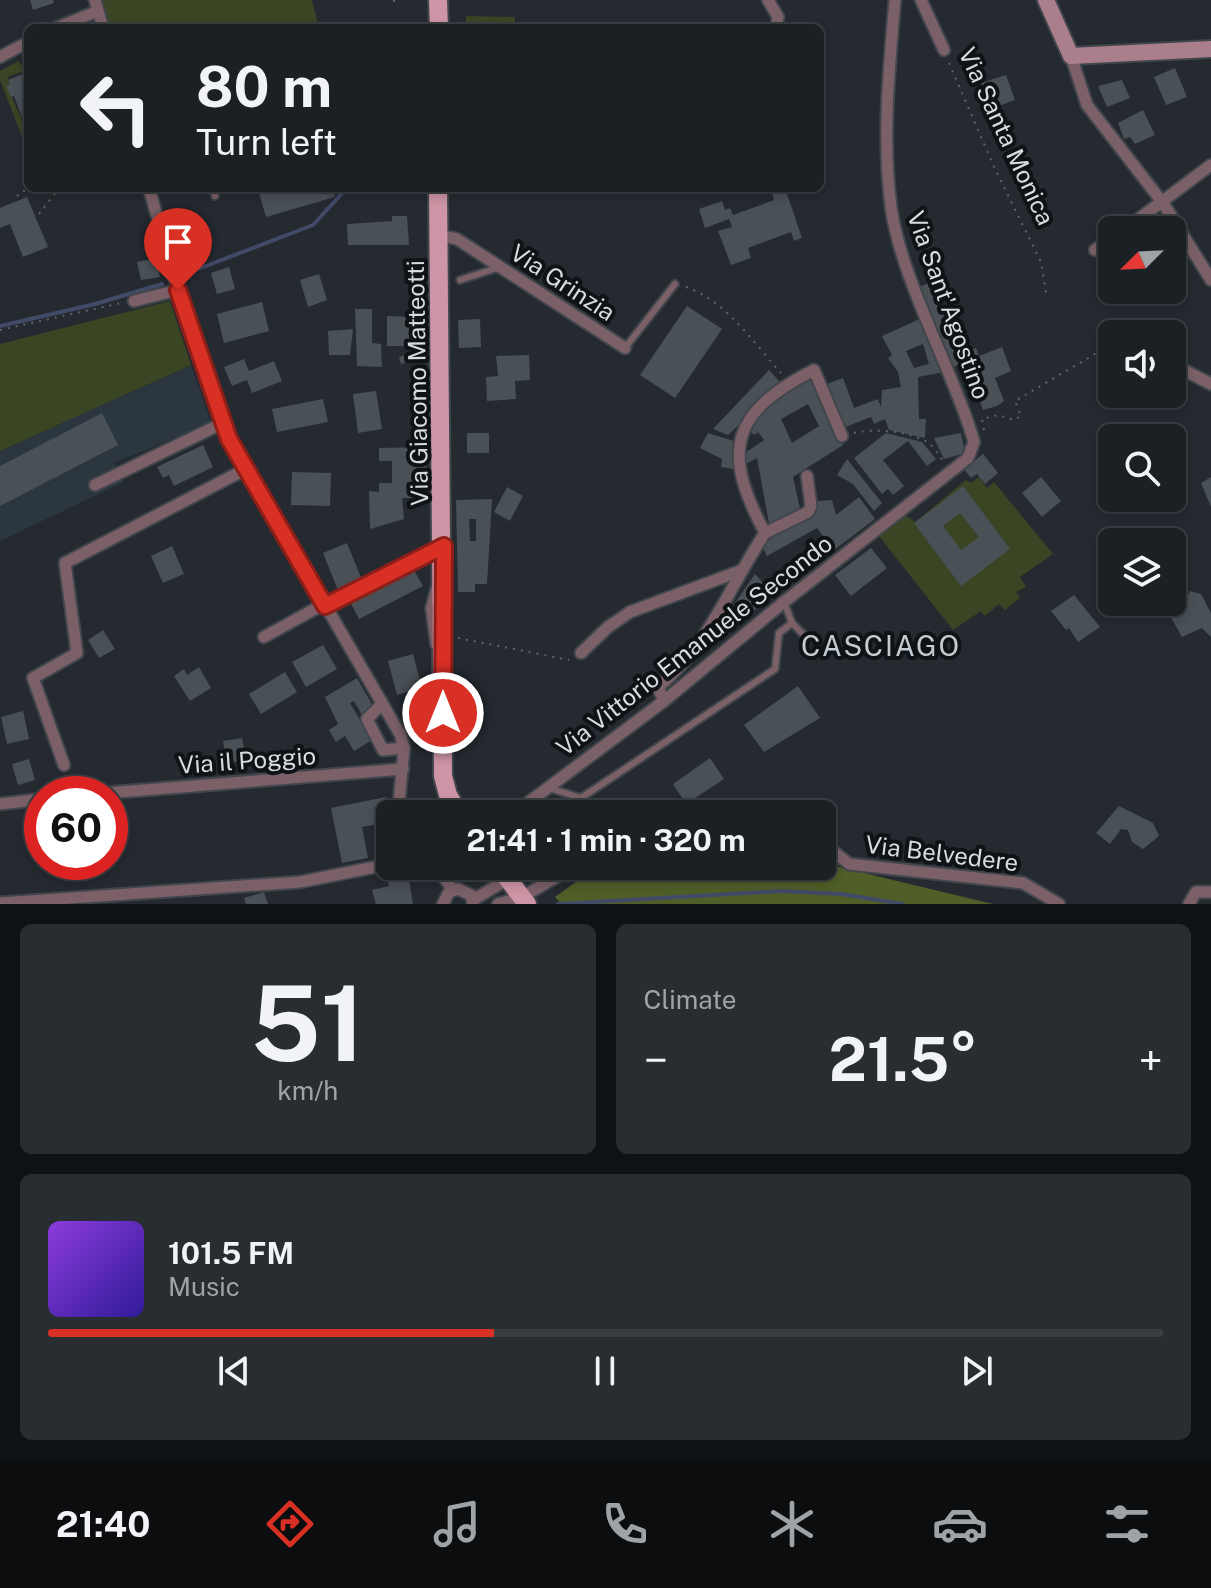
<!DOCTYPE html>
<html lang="en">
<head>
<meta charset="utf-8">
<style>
  body { margin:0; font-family:"Public Sans",sans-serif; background:#282d31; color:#f1f3f6; height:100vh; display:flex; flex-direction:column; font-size:30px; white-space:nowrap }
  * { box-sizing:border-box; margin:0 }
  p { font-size:26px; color:#a0a3a6 }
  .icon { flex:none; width:44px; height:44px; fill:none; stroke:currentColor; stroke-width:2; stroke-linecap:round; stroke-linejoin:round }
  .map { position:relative; height:904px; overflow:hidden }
  .drawer { display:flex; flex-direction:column; gap:20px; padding:20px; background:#0f1214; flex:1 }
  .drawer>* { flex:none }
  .guide { position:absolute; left:24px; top:24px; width:800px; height:168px; border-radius:12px; box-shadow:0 4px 12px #0003,0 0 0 2px #393e41; background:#1b2024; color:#f1f3f6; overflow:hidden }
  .needle { width:52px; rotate:246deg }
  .fabs { position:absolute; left:1098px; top:216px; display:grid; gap:16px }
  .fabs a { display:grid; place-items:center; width:88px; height:88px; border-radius:12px; background:#1b2024; box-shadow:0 4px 12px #0003,0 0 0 2px #393e41; font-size:40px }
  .speed { position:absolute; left:24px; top:776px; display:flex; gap:16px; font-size:40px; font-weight:700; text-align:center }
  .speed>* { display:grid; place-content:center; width:104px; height:104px; border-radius:50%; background:#1b2024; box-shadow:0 4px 12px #0003,0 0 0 2px #393e41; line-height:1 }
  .speed .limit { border:12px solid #d22; background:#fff; color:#111 }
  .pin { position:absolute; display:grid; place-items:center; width:68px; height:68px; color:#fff; margin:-82px -34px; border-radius:50% 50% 50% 0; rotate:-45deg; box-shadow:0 0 8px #0007 }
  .pin .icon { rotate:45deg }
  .me { position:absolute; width:88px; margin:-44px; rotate:0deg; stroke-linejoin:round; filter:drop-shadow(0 0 6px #0008) }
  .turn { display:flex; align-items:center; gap:28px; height:168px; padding:0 40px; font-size:36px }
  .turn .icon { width:104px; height:104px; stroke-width:2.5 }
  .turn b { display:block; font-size:56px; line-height:68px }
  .big { font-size:60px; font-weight:700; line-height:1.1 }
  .drawer .tile { flex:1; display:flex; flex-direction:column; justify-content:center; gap:12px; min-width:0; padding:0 28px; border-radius:12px; background:#282d31 }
  .drawer .dial { align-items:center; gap:0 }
  .dial b { font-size:104px; line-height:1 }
  .song { display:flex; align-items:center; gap:24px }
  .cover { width:96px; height:96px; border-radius:12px; background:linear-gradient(135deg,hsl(270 70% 55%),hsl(250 70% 35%)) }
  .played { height:8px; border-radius:4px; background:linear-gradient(90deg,#d93025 40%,#393e41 40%) }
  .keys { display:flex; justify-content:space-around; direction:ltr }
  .heat { display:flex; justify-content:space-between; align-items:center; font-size:44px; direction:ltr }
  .drawer .tiles { flex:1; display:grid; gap:20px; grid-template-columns:1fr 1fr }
  .tile:last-child { grid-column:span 2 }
  .trip { position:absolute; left:376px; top:800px; width:460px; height:80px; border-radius:12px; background:#1b2024; box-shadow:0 4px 12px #0003,0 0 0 2px #393e41; font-weight:700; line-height:80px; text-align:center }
  .tabs { display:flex; height:128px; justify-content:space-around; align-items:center; background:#0b0d0e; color:#a0a3a6 }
  .tabs .icon { width:56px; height:56px }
  .tabs .selected { color:#d93025 }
  .tabs b { font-size:36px; color:#f1f3f6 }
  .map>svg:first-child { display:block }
  .built { fill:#2b363f }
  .green { fill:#3a4524 }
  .forest { fill:#4f5f27 }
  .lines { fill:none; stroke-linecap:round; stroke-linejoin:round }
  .stream { stroke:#414b68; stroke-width:4 }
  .building { fill:#495056; fill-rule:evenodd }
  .lane-casing { stroke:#41464c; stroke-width:10 }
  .street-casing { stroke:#41464c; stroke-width:15 }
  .secondary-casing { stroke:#41464c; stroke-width:20 }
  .primary-casing { stroke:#41464c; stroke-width:22 }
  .path { stroke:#5f646a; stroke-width:2; stroke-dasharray:2 6; stroke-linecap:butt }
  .lane { stroke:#7b6068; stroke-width:6 }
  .street { stroke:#7b6068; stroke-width:11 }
  .secondary { stroke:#aa7e8a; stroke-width:16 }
  .primary { stroke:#cd95a5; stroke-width:18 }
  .route-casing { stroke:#8d1f18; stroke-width:20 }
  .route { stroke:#d93025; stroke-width:14 }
  .labels { text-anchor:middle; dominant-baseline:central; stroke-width:8; stroke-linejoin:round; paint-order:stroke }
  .street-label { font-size:24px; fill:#d8dce0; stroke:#101315 }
  .quarter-label { font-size:28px; letter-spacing:2px; fill:#c3ccd2; stroke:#101315 }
</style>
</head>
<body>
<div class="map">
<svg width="1211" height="904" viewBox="0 0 1211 904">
  <rect width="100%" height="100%" fill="#242a30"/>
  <path class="built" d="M191 365 211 423 114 463 124 482 0 541V451Z"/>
  <g class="green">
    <path d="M102 0H312L318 24 303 28H109Z"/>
    <path d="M466 16 515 17V28H466Z"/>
    <path d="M19 61 24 71 7 77 10 84 7 86 28 134V152L0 80V71Z"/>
    <path d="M170 301 191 365 0 451V344Z"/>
    <path d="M979 477 987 488 994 482 1053 554 1020 577 1026 587 1016 592 1020 598 1005 610 999 604 985 616 981 611 953 630 875 531 901 512 915 522 966 480 971 483Z"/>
  </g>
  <path class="forest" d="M822 863 993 904H561L555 897 598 866H822Z"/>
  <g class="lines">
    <g class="stream">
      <path d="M185 274 313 225 347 188"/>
      <path d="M0 326 95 304 162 284"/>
      <path d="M558 904 782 891 841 894 903 904"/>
    </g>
  </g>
  <g class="building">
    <path d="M30 0H53L54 3 33 10Z"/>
    <path d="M1175 68 1187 97 1166 105 1154 77Z"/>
    <path d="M25 73 28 81V134L14 96 11 97 6 86 10 84 8 80Z"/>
    <path d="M1006 75 1015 100 990 109 981 83Z"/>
    <path d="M1122 80 1130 98 1107 107 1098 86Z"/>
    <path d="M1143 110 1155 135 1135 144 1130 137 1124 139 1118 123Z"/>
    <path d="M274 188H332L335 197 266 217 259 193Z"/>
    <path d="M776 188H785L802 238 794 241 791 232 748 248 751 258 731 265 718 231 732 227 729 219 705 228 699 209 722 201 725 210 730 208 733 215 774 200 772 192Z"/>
    <path d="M27 197 48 247 23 257 10 224 0 228V208Z"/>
    <path d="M392 216H407L409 245H348L347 224 392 221Z"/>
    <path d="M197 231 205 257 181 264 173 238Z"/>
    <path d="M156 258 160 277 141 280 137 262Z"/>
    <path d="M229 267 235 289 217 294 211 273Z"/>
    <path d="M319 274 327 300 308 307 300 280Z"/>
    <path d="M936 279 945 296 940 298 948 326 955 323 963 351 976 348 979 356 1002 347 1011 371 995 378 1004 401 997 406 983 410 975 386 968 389 964 380 971 377 966 365 981 358 950 368 918 288Z"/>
    <path d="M262 302 269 331 224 343 217 314Z"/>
    <path d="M687 306 722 329 675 398 640 375Z"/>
    <path d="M355 309H372V343L381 344 382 367 357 366Z"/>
    <path d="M387 316 411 317 410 346H387Z"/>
    <path d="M922 318 945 372 918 377 919 419H926L925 438 889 430 885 419 874 424 871 417 840 429 824 385 843 378 854 408 878 399 881 407 882 390 901 387 898 372 888 358 892 355 882 336ZM923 344 929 364 914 368 906 351Z"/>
    <path d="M480 319 481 347 459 348 458 320Z"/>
    <path d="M353 329 350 355H329L328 331Z"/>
    <path d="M412 342 427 343V356L401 364 399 357 414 352Z"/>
    <path d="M529 355 530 380 515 381 516 399 487 401 486 377 498 376 496 356Z"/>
    <path d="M244 359 249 371 274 361 282 381 252 393 247 380 232 386 224 367Z"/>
    <path d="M769 370 782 384 728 435 713 429Z"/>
    <path d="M812 377 843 445 793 477 801 513 770 529 757 458 744 465 742 455 764 440 758 432 754 435 747 428 767 404ZM808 404 819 426 792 443 781 419Z"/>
    <path d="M376 391 382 429 358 433 353 394Z"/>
    <path d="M323 399 328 422 277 432 272 409Z"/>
    <path d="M102 413 118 445 0 506V466Z"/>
    <rect x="467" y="433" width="22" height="20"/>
    <path d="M708 433 737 442 734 469 721 467 722 459 700 448Z"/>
    <path d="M886 433 922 442 936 459 927 466 908 441 883 460 904 486 893 495 888 489 882 494 854 458Z"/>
    <path d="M961 433 965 453 944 459 934 438Z"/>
    <path d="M203 445 213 467 174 486 169 475 163 478 157 467Z"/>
    <path d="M426 447 427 498H402L404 519 370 529 369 491 379 492V483H392V461H379V448Z"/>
    <path d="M983 454 998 473 985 484 977 474 971 478 964 469Z"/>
    <path d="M847 459 882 503 874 511 853 484 837 475Z"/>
    <path d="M292 472 331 473 330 506 291 505Z"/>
    <path d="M1041 477 1061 501 1042 517 1022 493Z"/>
    <path d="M1211 477V507L1201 483Z"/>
    <path d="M963 486 1010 549 961 586 914 523ZM960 513 979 537 961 550 943 526Z"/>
    <path d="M507 487 523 496 510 521 494 512Z"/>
    <path d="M859 497 875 519 834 550 817 528 767 556 762 546 769 537 809 518 815 512 817 501 832 500 836 515Z"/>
    <path d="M492 499 487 584H475V592H458L456 500ZM469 519H476V541H470Z"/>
    <path d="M347 543 362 580 338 590 323 553Z"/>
    <path d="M172 546 184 574 163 583 151 556Z"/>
    <path d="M871 548 887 568 851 596 835 575Z"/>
    <path d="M411 565 423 586 359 619 348 598Z"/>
    <path d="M755 574 773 594 739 623 728 613Z"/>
    <path d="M1190 591 1201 594 1211 613V637L1202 628 1182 637 1169 614 1184 605Z"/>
    <path d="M1074 595 1100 627 1078 642 1069 628 1066 630 1051 611Z"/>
    <path d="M103 630 115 649 99 658 88 640Z"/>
    <path d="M323 645 337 669 306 687 292 662Z"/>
    <path d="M413 654 422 688 397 695 388 661Z"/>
    <path d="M199 667 211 688 190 701 174 676 184 669 187 675Z"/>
    <path d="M285 672 297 692 261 714 249 694Z"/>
    <path d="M357 678 374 708 362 715 354 701 350 703 372 740 354 751 345 736 336 742 329 730 338 724 325 697Z"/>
    <path d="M798 686 820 718 764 752 744 725Z"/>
    <path d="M23 711 29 739 7 744 1 717Z"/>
    <path d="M242 738 246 760 227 763 223 741Z"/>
    <path d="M710 758 724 779 686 804 673 784Z"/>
    <path d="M29 759 35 780 18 785 12 764Z"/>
    <path d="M386 797 390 822 362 827 368 858 342 863 331 808Z"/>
    <path d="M1119 806 1153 823 1159 836 1143 849 1132 842 1128 830 1121 829 1110 844 1096 833Z"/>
    <path d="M408 874 413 904H376L372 890 389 886 387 879Z"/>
    <path d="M264 892 268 904H246L244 898Z"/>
  </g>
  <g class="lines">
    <g class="lane-casing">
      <g id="lane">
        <path d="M213 188 215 196"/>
        <path d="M460 280 500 267"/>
        <path d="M625 348 675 284"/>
        <path d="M784 602 792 623"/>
        <path d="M325 606 436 550"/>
        <path d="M434 645 429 608 436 582"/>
        <path d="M549 788 581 798 775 669 779 633 792 623 806 637"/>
      </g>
    </g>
    <g class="street-casing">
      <g id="street">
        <path d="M95 0 103 28"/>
        <path d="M768 0 778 17 776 28"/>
        <path d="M921 0 944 50"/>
        <path d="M56 28 98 11"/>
        <path d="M1071 56 1087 105 1163 203 1211 280"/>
        <path d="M0 57 28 42"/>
        <path d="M149 188 178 290 229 439 400 734 404 748 398 814"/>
        <path d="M1124 230 1211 165"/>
        <path d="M438 235 457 239 625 348"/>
        <path d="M1095 250 1112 238"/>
        <path d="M134 301 178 290"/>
        <path d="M1172 364 1211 384"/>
        <path d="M95 485 223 423"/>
        <path d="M765 533 808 512 811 506 807 476"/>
        <path d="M264 637 324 604"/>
        <path d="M581 653 608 627 630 612 740 571"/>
        <path d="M664 701 658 687C710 644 729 587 765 533 722 452 729 413 814 370L842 436"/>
        <path d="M382 704 367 719 383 750 404 748"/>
        <path d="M64 765 33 678 77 653 65 563 244 470"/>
        <path d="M94 794 403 769"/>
        <path d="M0 804 42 799"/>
        <path d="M513 814 664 701 784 602 968 458 974 442 969 426C947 360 900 274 891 207 882 139 889 68 895 0"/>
        <path d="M675 814 690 811 708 814"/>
        <path d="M822 842 849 864 1023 883 1059 904"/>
        <path d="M436 866 453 890"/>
        <path d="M473 900 508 879"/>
        <path d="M0 903 300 882 390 864"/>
        <path d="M443 904 449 892 458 889 471 895 473 904"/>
        <path d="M498 904 522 897 575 866"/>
        <path d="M1189 904 1196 892H1211"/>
      </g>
    </g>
    <g class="secondary-casing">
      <path id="secondary" d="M1046 0 1071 56 1211 49"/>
    </g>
    <g class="primary-casing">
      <g id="primary">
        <path d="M438 0 439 28"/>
        <path d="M438 188 443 776 448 795 459 814"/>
        <path d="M498 866 527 904"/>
      </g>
    </g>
    <g class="path">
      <path d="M394 0V3"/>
      <path d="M949 63 995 169 1041 262 1046 293"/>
      <path d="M17 196 22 191H57"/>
      <path d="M39 214 59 188"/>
      <path d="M686 287C726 301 753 342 781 373"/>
      <path d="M0 330 121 303"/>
      <path d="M984 430 982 419 998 415 1014 420 1021 416 1015 401 1112 344"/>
      <path d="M854 433C876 428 907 431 927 442 934 446 939 456 944 462"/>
      <path d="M458 638 569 660"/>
    </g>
    <use href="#lane" class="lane"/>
    <use href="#street" class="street"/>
    <use href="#secondary" class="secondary"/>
    <use href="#primary" class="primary"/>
  </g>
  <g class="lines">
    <g class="route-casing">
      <path id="route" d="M178 290 229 439 325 606 444 546 443 713"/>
    </g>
    <use href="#route" class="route"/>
  </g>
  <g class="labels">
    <g class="street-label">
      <text transform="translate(1007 136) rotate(65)">Via Santa Monica</text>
      <text transform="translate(563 282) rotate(33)">Via Grinzia</text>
      <text transform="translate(949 305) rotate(70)">Via Sant'Agostino</text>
      <text transform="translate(417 383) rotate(-91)">Via Giacomo Matteotti</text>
      <text transform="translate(694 645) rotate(-38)">Via Vittorio Emanuele Secondo</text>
      <text transform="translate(247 760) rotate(-4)">Via il Poggio</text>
      <text transform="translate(942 853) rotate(7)">Via Belvedere</text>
    </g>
    <g class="quarter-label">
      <text x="881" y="645">CASCIAGO</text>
    </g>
  </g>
</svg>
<div class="fabs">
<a><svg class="needle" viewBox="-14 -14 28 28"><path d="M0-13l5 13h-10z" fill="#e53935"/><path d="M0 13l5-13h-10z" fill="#a0a3a6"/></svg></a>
<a><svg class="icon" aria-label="sound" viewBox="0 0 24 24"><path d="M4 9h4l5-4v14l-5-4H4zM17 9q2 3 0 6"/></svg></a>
<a><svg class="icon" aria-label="search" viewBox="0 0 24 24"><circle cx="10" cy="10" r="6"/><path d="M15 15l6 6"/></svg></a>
<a><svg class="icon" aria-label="layers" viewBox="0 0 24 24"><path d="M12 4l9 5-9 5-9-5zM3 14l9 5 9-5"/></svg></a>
</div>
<div class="speed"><div class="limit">60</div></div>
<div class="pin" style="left:178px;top:290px;background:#d93025"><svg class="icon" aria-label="arrive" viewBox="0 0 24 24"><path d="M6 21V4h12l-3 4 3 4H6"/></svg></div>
<svg class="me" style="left:443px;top:713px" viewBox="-20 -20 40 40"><circle r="17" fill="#d93025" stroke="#fff" stroke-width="3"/><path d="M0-11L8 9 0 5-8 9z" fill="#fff"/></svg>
<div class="trip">21:41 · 1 min · 320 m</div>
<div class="guide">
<div class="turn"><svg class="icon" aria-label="left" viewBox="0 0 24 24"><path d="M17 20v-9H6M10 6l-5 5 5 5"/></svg><div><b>80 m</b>Turn left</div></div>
</div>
</div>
<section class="drawer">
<div class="tiles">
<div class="tile dial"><b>51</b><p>km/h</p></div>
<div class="tile"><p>Climate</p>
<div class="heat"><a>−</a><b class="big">21.5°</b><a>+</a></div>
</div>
<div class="tile">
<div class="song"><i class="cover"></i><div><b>101.5 FM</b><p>Music</p></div></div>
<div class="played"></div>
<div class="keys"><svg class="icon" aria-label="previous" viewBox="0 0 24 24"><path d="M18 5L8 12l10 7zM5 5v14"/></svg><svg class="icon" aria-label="pause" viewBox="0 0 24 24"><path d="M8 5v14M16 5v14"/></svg><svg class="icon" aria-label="next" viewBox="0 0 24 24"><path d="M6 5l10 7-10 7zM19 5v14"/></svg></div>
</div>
</div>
</section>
<nav class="tabs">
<b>21:40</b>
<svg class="icon selected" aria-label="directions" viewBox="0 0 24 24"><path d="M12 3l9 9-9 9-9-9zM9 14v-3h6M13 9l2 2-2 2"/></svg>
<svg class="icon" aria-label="music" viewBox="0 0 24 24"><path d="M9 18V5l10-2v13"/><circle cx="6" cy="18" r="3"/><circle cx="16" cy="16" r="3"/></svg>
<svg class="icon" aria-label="phone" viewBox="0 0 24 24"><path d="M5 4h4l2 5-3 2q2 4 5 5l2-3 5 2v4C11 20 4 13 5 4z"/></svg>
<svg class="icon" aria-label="climate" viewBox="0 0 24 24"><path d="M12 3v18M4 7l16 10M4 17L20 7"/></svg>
<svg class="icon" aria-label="car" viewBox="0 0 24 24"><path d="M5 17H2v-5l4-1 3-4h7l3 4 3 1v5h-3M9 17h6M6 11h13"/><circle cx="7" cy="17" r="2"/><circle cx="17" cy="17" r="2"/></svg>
<svg class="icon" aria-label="filters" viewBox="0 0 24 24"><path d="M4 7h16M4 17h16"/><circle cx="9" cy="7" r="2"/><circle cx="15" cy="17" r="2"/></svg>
</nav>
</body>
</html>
